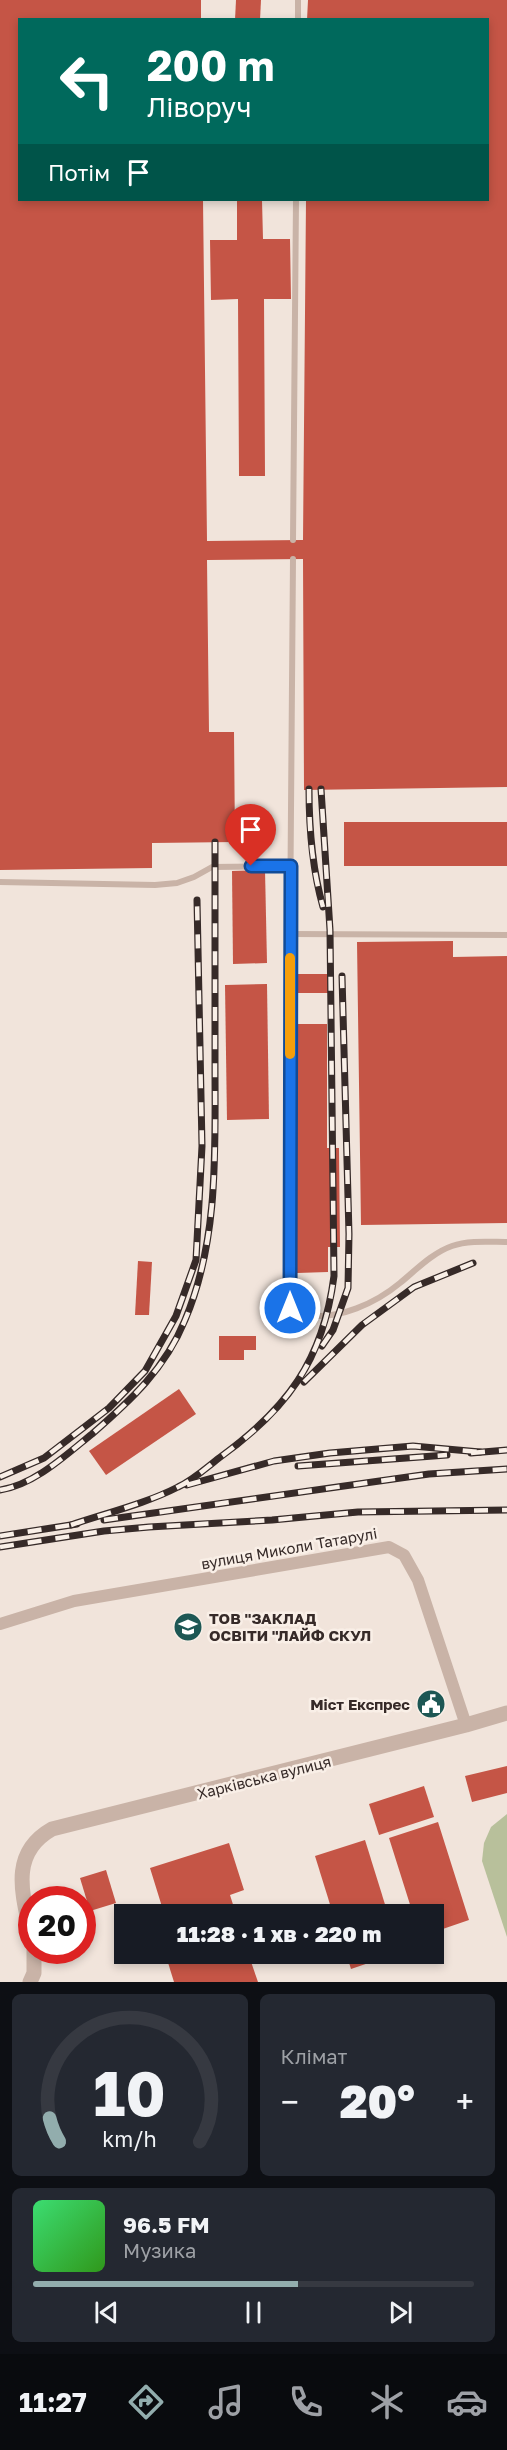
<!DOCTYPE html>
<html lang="uk">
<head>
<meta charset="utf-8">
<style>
  body { margin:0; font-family:"Golos Text",sans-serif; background:#242831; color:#f1f3f6; height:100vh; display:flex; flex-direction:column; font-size:22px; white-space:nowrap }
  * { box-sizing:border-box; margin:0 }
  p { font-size:20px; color:#9ea1a6 }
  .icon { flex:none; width:33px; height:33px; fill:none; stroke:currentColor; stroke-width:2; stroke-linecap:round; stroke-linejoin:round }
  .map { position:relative; height:1982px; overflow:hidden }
  .details { display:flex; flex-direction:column; gap:12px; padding:12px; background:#0d0f14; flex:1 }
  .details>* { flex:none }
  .top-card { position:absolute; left:18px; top:18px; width:471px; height:183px; border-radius:0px; box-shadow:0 3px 9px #0003; background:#00695c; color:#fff; overflow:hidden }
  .speed { position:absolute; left:18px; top:1886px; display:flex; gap:12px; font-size:30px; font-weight:700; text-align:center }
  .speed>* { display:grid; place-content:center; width:78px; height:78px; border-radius:50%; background:#171b24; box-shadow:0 3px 9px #0003; line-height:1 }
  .speed .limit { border:9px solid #d22; background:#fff; color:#111 }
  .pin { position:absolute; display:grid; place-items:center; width:51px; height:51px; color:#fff; margin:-62px -26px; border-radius:50% 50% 50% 0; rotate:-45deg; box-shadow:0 0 6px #0007 }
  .pin .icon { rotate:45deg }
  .me { position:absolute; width:66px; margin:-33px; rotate:0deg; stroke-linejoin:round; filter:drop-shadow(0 0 4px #0008) }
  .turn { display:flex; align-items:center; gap:21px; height:126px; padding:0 30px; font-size:27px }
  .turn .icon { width:78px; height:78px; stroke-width:2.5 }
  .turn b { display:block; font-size:42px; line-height:51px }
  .then { display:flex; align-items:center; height:57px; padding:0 30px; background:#0003; gap:12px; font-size:22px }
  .big { font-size:45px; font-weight:800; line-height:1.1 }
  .details .card { flex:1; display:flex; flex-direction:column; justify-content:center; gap:9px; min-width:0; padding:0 21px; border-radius:9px; background:#242831 }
  .details .dial { align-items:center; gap:0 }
  .dial svg { height:156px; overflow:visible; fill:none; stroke:#363941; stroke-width:7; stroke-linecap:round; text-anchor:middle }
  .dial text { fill:#f1f3f6; stroke:none }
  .song { display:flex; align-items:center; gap:18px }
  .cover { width:72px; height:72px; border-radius:9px; background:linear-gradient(135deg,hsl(140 70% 55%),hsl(110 70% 35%)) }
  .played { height:6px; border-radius:3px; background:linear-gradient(90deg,#92adad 60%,#363941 60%) }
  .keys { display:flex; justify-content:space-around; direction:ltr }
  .heat { display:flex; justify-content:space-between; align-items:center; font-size:33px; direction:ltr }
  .details .tiles { flex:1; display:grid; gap:12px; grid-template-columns:1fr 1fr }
  .card:last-child { grid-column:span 2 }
  .trip { position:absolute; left:114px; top:1904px; width:330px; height:60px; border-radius:0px; background:#171b24; box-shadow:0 3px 9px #0003; font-weight:800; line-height:60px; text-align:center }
  .tab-bar { display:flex; height:96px; justify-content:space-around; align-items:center; background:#090b0e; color:#9ea1a6 }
  .tab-bar .icon { width:42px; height:42px }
  .tab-bar .active { color:#92adad }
  .tab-bar b { font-size:27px; color:#f1f3f6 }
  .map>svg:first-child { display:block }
  .green { fill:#b8c09b }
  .building { fill:#c55546 }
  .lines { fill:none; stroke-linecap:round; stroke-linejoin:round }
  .service { stroke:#c9b3a7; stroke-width:6 }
  .minor { stroke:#c9b3a7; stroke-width:12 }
  .tertiary { stroke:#c9b3a7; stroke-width:15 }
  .rail-casing { stroke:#362a28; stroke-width:7 }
  .rail { stroke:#f9efe7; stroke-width:4.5; stroke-dasharray:14; stroke-linecap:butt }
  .route-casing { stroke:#114b97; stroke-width:15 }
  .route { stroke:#1a73e8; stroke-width:10 }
  .slow { stroke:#f59e0b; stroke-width:10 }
  .labels { text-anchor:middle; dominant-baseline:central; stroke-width:5; stroke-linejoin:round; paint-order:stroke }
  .street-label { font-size:15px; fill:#362a28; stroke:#f9efe7 }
  .poi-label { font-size:15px; font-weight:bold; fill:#362a28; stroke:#f9efe7; text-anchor:start }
</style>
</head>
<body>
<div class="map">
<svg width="507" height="1982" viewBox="0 0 507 1982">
  <rect width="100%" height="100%" fill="#f1e4db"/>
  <path class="green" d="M507 1814V1937L482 1861 484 1843 491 1827Z"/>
  <g class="building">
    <path d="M0 0H201V20H20V200H203L207 541 303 540 306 200H488V20H307L308 0H507V787L304 790 303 559 207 560 209 732H234L235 842 152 843V868L0 870Z"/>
    <path d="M236 0H261L260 20H235Z"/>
    <path d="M237 200H262L263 239H290L291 299H264L265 476H239L238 299 211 300 210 240H237Z"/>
    <rect x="344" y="822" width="163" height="44"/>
    <path d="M265 870 267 963 233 964 232 871Z"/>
    <path d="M453 941V957L507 956V1223L361 1225 357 942Z"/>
    <rect x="292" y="974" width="39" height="19"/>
    <path d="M267 984 269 1119 227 1120 225 985Z"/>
    <path d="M295 1024H327V1148H339L340 1247H328V1272L297 1273Z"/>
    <path d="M138 1261 152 1262 149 1315H135Z"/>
    <path d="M219 1336H256V1350H244V1360H219Z"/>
    <path d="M179 1389 196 1414 106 1475 89 1451Z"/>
    <path d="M507 1766V1793L472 1802 465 1776Z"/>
    <path d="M424 1786 434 1817 379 1835 369 1804Z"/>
    <path d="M438 1822 469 1920 434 1932V1914H413L389 1838Z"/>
    <path d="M365 1840 388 1914H333L315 1856Z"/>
    <path d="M229 1843 244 1890 230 1895 236 1914H152L163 1910 150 1868Z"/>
    <path d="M106 1870 116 1903 90 1911 80 1878Z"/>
    <path d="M165 1953H248L258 1982H174Z"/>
    <path d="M346 1953H398L351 1969Z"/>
  </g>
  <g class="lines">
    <g class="service">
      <path d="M298 20V0"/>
      <path d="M293 540 296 200"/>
      <path d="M293 559 290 934V1308C295 1311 301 1314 307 1315 339 1320 376 1303 400 1283 416 1270 432 1253 452 1246 469 1240 490 1242 507 1242"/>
      <path d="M0 882 155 885 177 883 194 877 212 867 291 866"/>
      <path d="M290 934 507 935"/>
    </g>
    <path class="minor" d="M0 1624 74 1601 389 1547 404 1555 418 1580 466 1725"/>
    <g class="tertiary">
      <path d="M32 1938C23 1896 8 1854 52 1829L466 1725 507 1713"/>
      <path d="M30 1982 34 1973V1950"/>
    </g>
    <g class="rail-casing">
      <g id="rail">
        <path d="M309 789C309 830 312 868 323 907"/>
        <path d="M322 1346 333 1330 348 1288 349 1234 342 976"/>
        <path d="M304 1382 362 1325 414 1287 473 1263"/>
        <path d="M471 1453 507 1450"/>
        <path d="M298 1466 447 1455"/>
        <path d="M0 1477 44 1458 109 1408 145 1371 176 1316 196 1260 202 1146 197 900"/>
        <path d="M187 1485 274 1461 330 1453 413 1446 480 1452"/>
        <path d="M0 1490C34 1485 66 1455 92 1434 131 1400 165 1369 185 1320 219 1240 215 1150 215 1065 215 990 215 916 215 842"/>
        <path d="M104 1520 429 1474 507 1469"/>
        <path d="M71 1525C106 1513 145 1504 178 1487 193 1480 206 1468 219 1458 287 1409 323 1361 334 1276L330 930 321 789"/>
        <path d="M0 1536 77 1524"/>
        <path d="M0 1547 104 1531 149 1527 272 1520 358 1512 507 1510"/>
      </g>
    </g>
    <use href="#rail" class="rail"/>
  </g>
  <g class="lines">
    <g class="route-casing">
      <path id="route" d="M251 866H291L290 1308"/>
    </g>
    <use href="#route" class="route"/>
    <path class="slow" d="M290 958V1054"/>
  </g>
  <defs>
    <g id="school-disc" transform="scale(1.5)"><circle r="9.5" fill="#1d5754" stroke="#f9efe7"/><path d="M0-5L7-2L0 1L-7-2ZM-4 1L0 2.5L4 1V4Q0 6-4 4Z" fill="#fff"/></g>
    <g id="civic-disc" transform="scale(1.5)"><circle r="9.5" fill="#1d5754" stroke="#f9efe7"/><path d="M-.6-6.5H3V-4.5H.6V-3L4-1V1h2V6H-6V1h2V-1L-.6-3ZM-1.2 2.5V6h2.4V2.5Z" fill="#fff"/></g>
  </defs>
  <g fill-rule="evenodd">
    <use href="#school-disc" x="188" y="1627"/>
    <use href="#civic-disc" x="431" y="1704"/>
  </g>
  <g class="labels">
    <g class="street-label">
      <text transform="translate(289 1548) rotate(-10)">вулиця Миколи Татарулі</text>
      <text transform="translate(264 1777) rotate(-14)">Харківська вулиця</text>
    </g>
    <g class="poi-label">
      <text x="209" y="1618">ТОВ "ЗАКЛАД<tspan x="209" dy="17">ОСВІТИ "ЛАЙФ СКУЛ</tspan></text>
      <text x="410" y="1704" text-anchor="end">Міст Експрес</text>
    </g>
  </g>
</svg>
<div class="speed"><div class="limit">20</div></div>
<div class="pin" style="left:251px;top:866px;background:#d93025"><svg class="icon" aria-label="arrive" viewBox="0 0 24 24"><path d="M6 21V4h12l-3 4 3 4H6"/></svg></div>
<svg class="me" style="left:290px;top:1308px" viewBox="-20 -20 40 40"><circle r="17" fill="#1a73e8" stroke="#fff" stroke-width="3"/><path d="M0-11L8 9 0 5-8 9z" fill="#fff"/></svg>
<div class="trip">11:28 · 1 хв · 220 m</div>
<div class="top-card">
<div class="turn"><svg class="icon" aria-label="left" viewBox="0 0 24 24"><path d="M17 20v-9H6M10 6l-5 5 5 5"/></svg><div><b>200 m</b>Ліворуч</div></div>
<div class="then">Потім<svg class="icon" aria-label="arrive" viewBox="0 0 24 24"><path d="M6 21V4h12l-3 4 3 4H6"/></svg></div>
</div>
</div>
<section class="details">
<div class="tiles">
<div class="card dial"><svg viewBox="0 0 100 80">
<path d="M14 69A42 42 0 1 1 86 69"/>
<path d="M14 69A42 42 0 0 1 9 57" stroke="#92adad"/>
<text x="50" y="56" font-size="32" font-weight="700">10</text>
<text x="50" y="72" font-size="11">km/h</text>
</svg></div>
<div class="card"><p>Клімат</p>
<div class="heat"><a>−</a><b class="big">20°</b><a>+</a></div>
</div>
<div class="card">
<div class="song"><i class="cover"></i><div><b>96.5 FM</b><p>Музика</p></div></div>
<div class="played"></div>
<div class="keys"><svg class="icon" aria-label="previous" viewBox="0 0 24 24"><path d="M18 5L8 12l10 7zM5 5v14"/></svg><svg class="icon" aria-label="pause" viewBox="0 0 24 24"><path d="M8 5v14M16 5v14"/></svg><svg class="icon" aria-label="next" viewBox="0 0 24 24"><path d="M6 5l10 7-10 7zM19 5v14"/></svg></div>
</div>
</div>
</section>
<nav class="tab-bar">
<b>11:27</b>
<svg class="icon active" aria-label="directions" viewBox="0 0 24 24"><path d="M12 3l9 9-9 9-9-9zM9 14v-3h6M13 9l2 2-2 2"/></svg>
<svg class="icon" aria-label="music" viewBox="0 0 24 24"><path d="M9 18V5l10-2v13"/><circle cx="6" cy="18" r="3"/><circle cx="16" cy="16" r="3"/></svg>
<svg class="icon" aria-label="phone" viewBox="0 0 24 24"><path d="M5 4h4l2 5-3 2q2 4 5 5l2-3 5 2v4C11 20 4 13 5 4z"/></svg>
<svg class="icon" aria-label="climate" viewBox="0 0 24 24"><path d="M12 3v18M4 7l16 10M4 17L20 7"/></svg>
<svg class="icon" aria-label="car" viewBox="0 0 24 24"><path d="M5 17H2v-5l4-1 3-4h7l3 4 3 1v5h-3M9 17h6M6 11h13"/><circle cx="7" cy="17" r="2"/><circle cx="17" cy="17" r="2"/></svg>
</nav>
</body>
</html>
